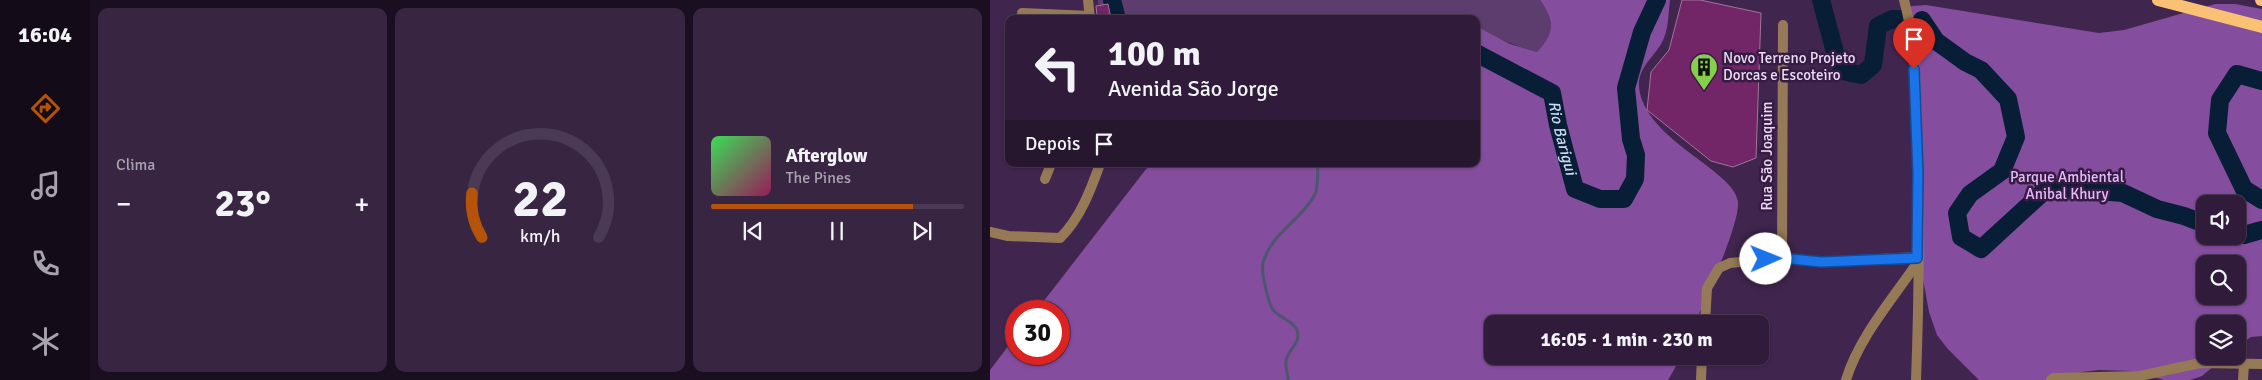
<!DOCTYPE html>
<html lang="pt">
<head>
<meta charset="utf-8">
<style>
  body { margin:0; font-family:Signika,sans-serif; background:#382542; color:#f1f3f6; height:100vh; display:flex; flex-direction:column; font-size:19px; white-space:nowrap }
  * { box-sizing:border-box; margin:0 }
  p { font-size:16px; color:#a8a1af }
  .icon { flex:none; width:28px; height:28px; fill:none; stroke:currentColor; stroke-width:2; stroke-linecap:round; stroke-linejoin:round }
  .map { position:relative; flex:1; overflow:hidden }
  .side { display:flex; flex-direction:column; gap:8px; padding:8px; background:#1a0f20; width:900px }
  .side>* { flex:none }
  .guide { position:absolute; left:15px; top:15px; width:475px; height:152px; border-radius:10px; box-shadow:0 1px 4px #0004,0 0 0 1px #4b3a54; background:#301c3a; color:#f1f3f6; overflow:hidden }
  .tools { position:absolute; left:1206px; top:195px; display:grid; gap:10px }
  .tools a { display:grid; place-items:center; width:50px; height:50px; border-radius:10px; background:#301c3a; box-shadow:0 1px 4px #0004,0 0 0 1px #4b3a54; font-size:25px }
  .speed { position:absolute; left:15px; top:300px; display:flex; gap:10px; font-size:25px; font-weight:700; text-align:center }
  .speed>* { display:grid; place-content:center; width:65px; height:65px; border-radius:50%; background:#301c3a; box-shadow:0 1px 4px #0004,0 0 0 1px #4b3a54; line-height:1 }
  .speed .limit { border:8px solid #d22; background:#fff; color:#111 }
  .pin { position:absolute; display:grid; place-items:center; width:42px; height:42px; color:#fff; margin:-51px -21px; border-radius:50% 50% 50% 0; rotate:-45deg; box-shadow:0 0 5px #0007 }
  .pin .icon { rotate:45deg }
  .me { position:absolute; width:55px; margin:-28px; rotate:89deg; stroke-linejoin:round; filter:drop-shadow(0 0 4px #0008) }
  .turn { display:flex; align-items:center; gap:18px; height:105px; padding:0 20px; font-size:22px }
  .turn .icon { width:65px; height:65px; stroke-width:2.5 }
  .turn b { display:block; font-size:35px; line-height:42px }
  .then { display:flex; align-items:center; height:48px; padding:0 20px; background:#0003; gap:10px; font-size:19px }
  .big { font-size:38px; font-weight:700; line-height:1.1 }
  .side .tile { flex:1; display:flex; flex-direction:column; justify-content:center; gap:8px; min-width:0; padding:0 18px; border-radius:10px; background:#382542 }
  .side .dial { align-items:center; gap:0 }
  .dial svg { height:130px; overflow:visible; fill:none; stroke:#4b3a54; stroke-width:7; stroke-linecap:round; text-anchor:middle }
  .dial text { fill:#f1f3f6; stroke:none }
  .song { display:flex; align-items:center; gap:15px }
  .cover { width:60px; height:60px; border-radius:8px; background:linear-gradient(135deg,hsl(130 70% 55%),hsl(330 70% 35%)) }
  .played { height:5px; border-radius:2px; background:linear-gradient(90deg,#b45309 80%,#4b3a54 80%) }
  .keys { display:flex; justify-content:space-around; direction:ltr }
  .heat { display:flex; justify-content:space-between; align-items:center; font-size:28px; direction:ltr }
  .side .tiles { flex:1; display:grid; gap:8px; grid-template-columns:repeat(3,1fr) }
  .trip { position:absolute; left:494px; top:315px; width:285px; height:50px; border-radius:10px; background:#301c3a; box-shadow:0 1px 4px #0004,0 0 0 1px #4b3a54; font-weight:700; line-height:50px; text-align:center }
  main { display:flex; flex:1; min-height:0 }
  .tab-bar { display:flex; flex-direction:column; width:90px; justify-content:space-around; align-items:center; background:#130b17; color:#a8a1af }
  .tab-bar .icon { width:35px; height:35px }
  .tab-bar .on { color:#b45309 }
  .tab-bar b { font-size:22px; color:#f1f3f6 }
  .map>svg:first-child { display:block }
  .green { fill:#5d3d6d }
  .forest { fill:#844d9e; fill-rule:evenodd }
  .lines { fill:none; stroke-linecap:round; stroke-linejoin:round }
  .stream { stroke:#4c566f; stroke-width:3 }
  .river { stroke:#081d36; stroke-width:18 }
  .building { fill:#722567; stroke:#a3759a }
  .minor { stroke:#967a57; stroke-width:10 }
  .major { stroke:#fac174; stroke-width:12 }
  .route-casing { stroke:#114b97; stroke-width:12 }
  .route { stroke:#1a73e8; stroke-width:9 }
  .labels { text-anchor:middle; dominant-baseline:central; stroke-width:5; stroke-linejoin:round; paint-order:stroke }
  .poi-label { font-size:15px; fill:#eadaf3; stroke:#361b43; text-anchor:start }
  .street-label { font-size:15px; fill:#eadaf3; stroke:#361b43 }
  .park-label { font-size:15px; fill:#e6bbfc; stroke:#361b43 }
  .water-label { font-size:16px; font-style:italic; fill:#c8d9ed; stroke:#361b43 }
</style>
</head>
<body>
<main>
<nav class="tab-bar">
<b>16:04</b>
<svg class="icon on" aria-label="directions" viewBox="0 0 24 24"><path d="M12 3l9 9-9 9-9-9zM9 14v-3h6M13 9l2 2-2 2"/></svg>
<svg class="icon" aria-label="music" viewBox="0 0 24 24"><path d="M9 18V5l10-2v13"/><circle cx="6" cy="18" r="3"/><circle cx="16" cy="16" r="3"/></svg>
<svg class="icon" aria-label="phone" viewBox="0 0 24 24"><path d="M5 4h4l2 5-3 2q2 4 5 5l2-3 5 2v4C11 20 4 13 5 4z"/></svg>
<svg class="icon" aria-label="climate" viewBox="0 0 24 24"><path d="M12 3v18M4 7l16 10M4 17L20 7"/></svg>
</nav>
<section class="side">
<div class="tiles">
<div class="tile"><p>Clima</p>
<div class="heat"><a>−</a><b class="big">23°</b><a>+</a></div>
</div>
<div class="tile dial"><svg viewBox="0 0 100 80">
<path d="M14 69A42 42 0 1 1 86 69"/>
<path d="M14 69A42 42 0 0 1 8 42" stroke="#b45309"/>
<text x="50" y="56" font-size="32" font-weight="700">22</text>
<text x="50" y="72" font-size="11">km/h</text>
</svg></div>
<div class="tile">
<div class="song"><i class="cover"></i><div><b>Afterglow</b><p>The Pines</p></div></div>
<div class="played"></div>
<div class="keys"><svg class="icon" aria-label="previous" viewBox="0 0 24 24"><path d="M18 5L8 12l10 7zM5 5v14"/></svg><svg class="icon" aria-label="pause" viewBox="0 0 24 24"><path d="M8 5v14M16 5v14"/></svg><svg class="icon" aria-label="next" viewBox="0 0 24 24"><path d="M6 5l10 7-10 7zM19 5v14"/></svg></div>
</div>
</div>
</section>
<div class="map">
<svg width="1272" height="380" viewBox="0 0 1272 380">
  <rect width="100%" height="100%" fill="#40254e"/>
  <path class="green" d="M108 0H550C565 22 565 32 547 52 525 46 506 38 486 26V19L445 15 439 19H109Z"/>
  <g class="forest">
    <path d="M550 0H680C678 15 679 31 671 44 662 59 648 68 649 87 654 140 745 170 748 202 750 224 715 299 705 324H502V356H692L678 380H0V370L26 336V354H69V311H46L160 164H486V26L520 44 547 52C565 32 565 22 550 0Z"/>
    <path d="M1225 4H1245L1272 9V336L1261 337 1248 346V324H1215V356H1236L1212 376 1200 380H1174L1142 371 1109 370 1092 372 1071 380H989L957 348 947 335 939 312 933 279 927 96 913 21 916 9 922 6 936 5 1109 33 1134 30ZM1215 204H1248V236H1215ZM1215 264H1248V296H1215Z"/>
  </g>
  <g class="lines">
    <path class="stream" d="M298 380C298 374 295 367 296 361 297 350 312 343 307 330 303 321 291 318 284 311 278 304 271 272 273 263 280 234 312 220 325 194 329 184 327 174 328 164"/>
    <g class="river">
      <path d="M122 0 127 19"/>
      <path d="M831 0 846 56 853 71 871 75 883 65 888 26 902 19H912"/>
      <path d="M932 20 946 41 975 62 991 70 1018 99 1026 137 1012 171 980 194 967 213 971 237 991 249 1052 193 1070 188 1133 193 1167 209 1194 216 1215 224"/>
      <path id="s1" d="M486 53 562 93 568 125 585 189 610 199H634L645 179 646 155 641 139 636 88 652 32 667 0"/>
      <path d="M1272 81 1247 74 1230 100 1227 133 1254 189 1272 200"/>
      <path d="M1248 233 1254 235 1272 230"/>
    </g>
  </g>
  <g class="building">
    <path d="M692 0H710L771 13 766 158 743 167 721 161 657 110 661 72 679 50Z"/>
    <path d="M118 4 120 14 107 16 106 6Z"/>
  </g>
  <g class="lines">
    <g class="minor">
      <path d="M98 0 100 19"/>
      <path d="M914 0C926 43 926 91 927 136 930 217 929 299 926 380"/>
      <path d="M32 13 100 16"/>
      <path d="M55 179 61 164"/>
      <path d="M0 232 18 236 70 238C90 219 101 189 110 164"/>
      <path d="M792 258 793 25"/>
      <path d="M715 324 717 288 729 268 740 263 792 258 831 262 927 257"/>
      <path d="M711 380 712 356"/>
      <path d="M856 380C869 337 902 300 927 263"/>
      <path d="M1061 380 1064 378 1150 376 1210 363 1272 364"/>
      <path d="M1253 380 1254 364"/>
    </g>
    <g class="major">
      <path d="M1168 0 1272 27"/>
      <path d="M1271 0H1272"/>
    </g>
  </g>
  <g class="lines">
    <g class="route-casing">
      <path id="route" d="M776 259 792 258 831 262 927 258 928 174 924 69"/>
    </g>
    <use href="#route" class="route"/>
  </g>
  <defs>
    <g id="building-pin" transform="scale(1.4375)"><path d="M0 17L-7.5 6A9.5 9.5 0 1 1 7.5 6Z" fill="#86cf4c" stroke="#361b43"/><path d="M-4-6H4V6H1V3H-1V6H-4ZM-2.5-4.3h1.7v1.8h-1.7ZM.8-4.3h1.7v1.8H.8ZM-2.5-1h1.7V.8h-1.7ZM.8-1h1.7V.8H.8Z" fill="#111"/></g>
  </defs>
  <g fill-rule="evenodd">
    <use href="#building-pin" x="714" y="67"/>
  </g>
  <g class="labels">
    <g class="poi-label">
      <text x="733" y="58">Novo Terreno Projeto<tspan x="733" dy="17">Dorcas e Escoteiro</tspan></text>
    </g>
    <g class="street-label">
      <text transform="translate(777 156) rotate(-90)">Rua São Joaquim</text>
    </g>
    <g class="park-label">
      <text x="1077" y="177">Parque Ambiental<tspan x="1077" dy="17">Anibal Khury</tspan></text>
    </g>
    <g class="water-label">
      <text stroke="none"><textPath href="#s1" startOffset="132">Rio Barigui</textPath></text>
    </g>
  </g>
</svg>
<div class="tools">
<a><svg class="icon" aria-label="sound" viewBox="0 0 24 24"><path d="M4 9h4l5-4v14l-5-4H4zM17 9q2 3 0 6"/></svg></a>
<a><svg class="icon" aria-label="search" viewBox="0 0 24 24"><circle cx="10" cy="10" r="6"/><path d="M15 15l6 6"/></svg></a>
<a><svg class="icon" aria-label="layers" viewBox="0 0 24 24"><path d="M12 4l9 5-9 5-9-5zM3 14l9 5 9-5"/></svg></a>
</div>
<div class="speed"><div class="limit">30</div></div>
<div class="pin" style="left:924px;top:69px;background:#d93025"><svg class="icon" aria-label="arrive" viewBox="0 0 24 24"><path d="M6 21V4h12l-3 4 3 4H6"/></svg></div>
<svg class="me" style="left:776px;top:259px" viewBox="-20 -20 40 40"><circle r="19" fill="#fff"/><path d="M0-13L10 11 0 6-10 11z" fill="#1a73e8"/></svg>
<div class="trip">16:05 · 1 min · 230 m</div>
<div class="guide">
<div class="turn"><svg class="icon" aria-label="left" viewBox="0 0 24 24"><path d="M17 20v-9H6M10 6l-5 5 5 5"/></svg><div><b>100 m</b>Avenida São Jorge</div></div>
<div class="then">Depois<svg class="icon" aria-label="arrive" viewBox="0 0 24 24"><path d="M6 21V4h12l-3 4 3 4H6"/></svg></div>
</div>
</div>
</main>
</body>
</html>
